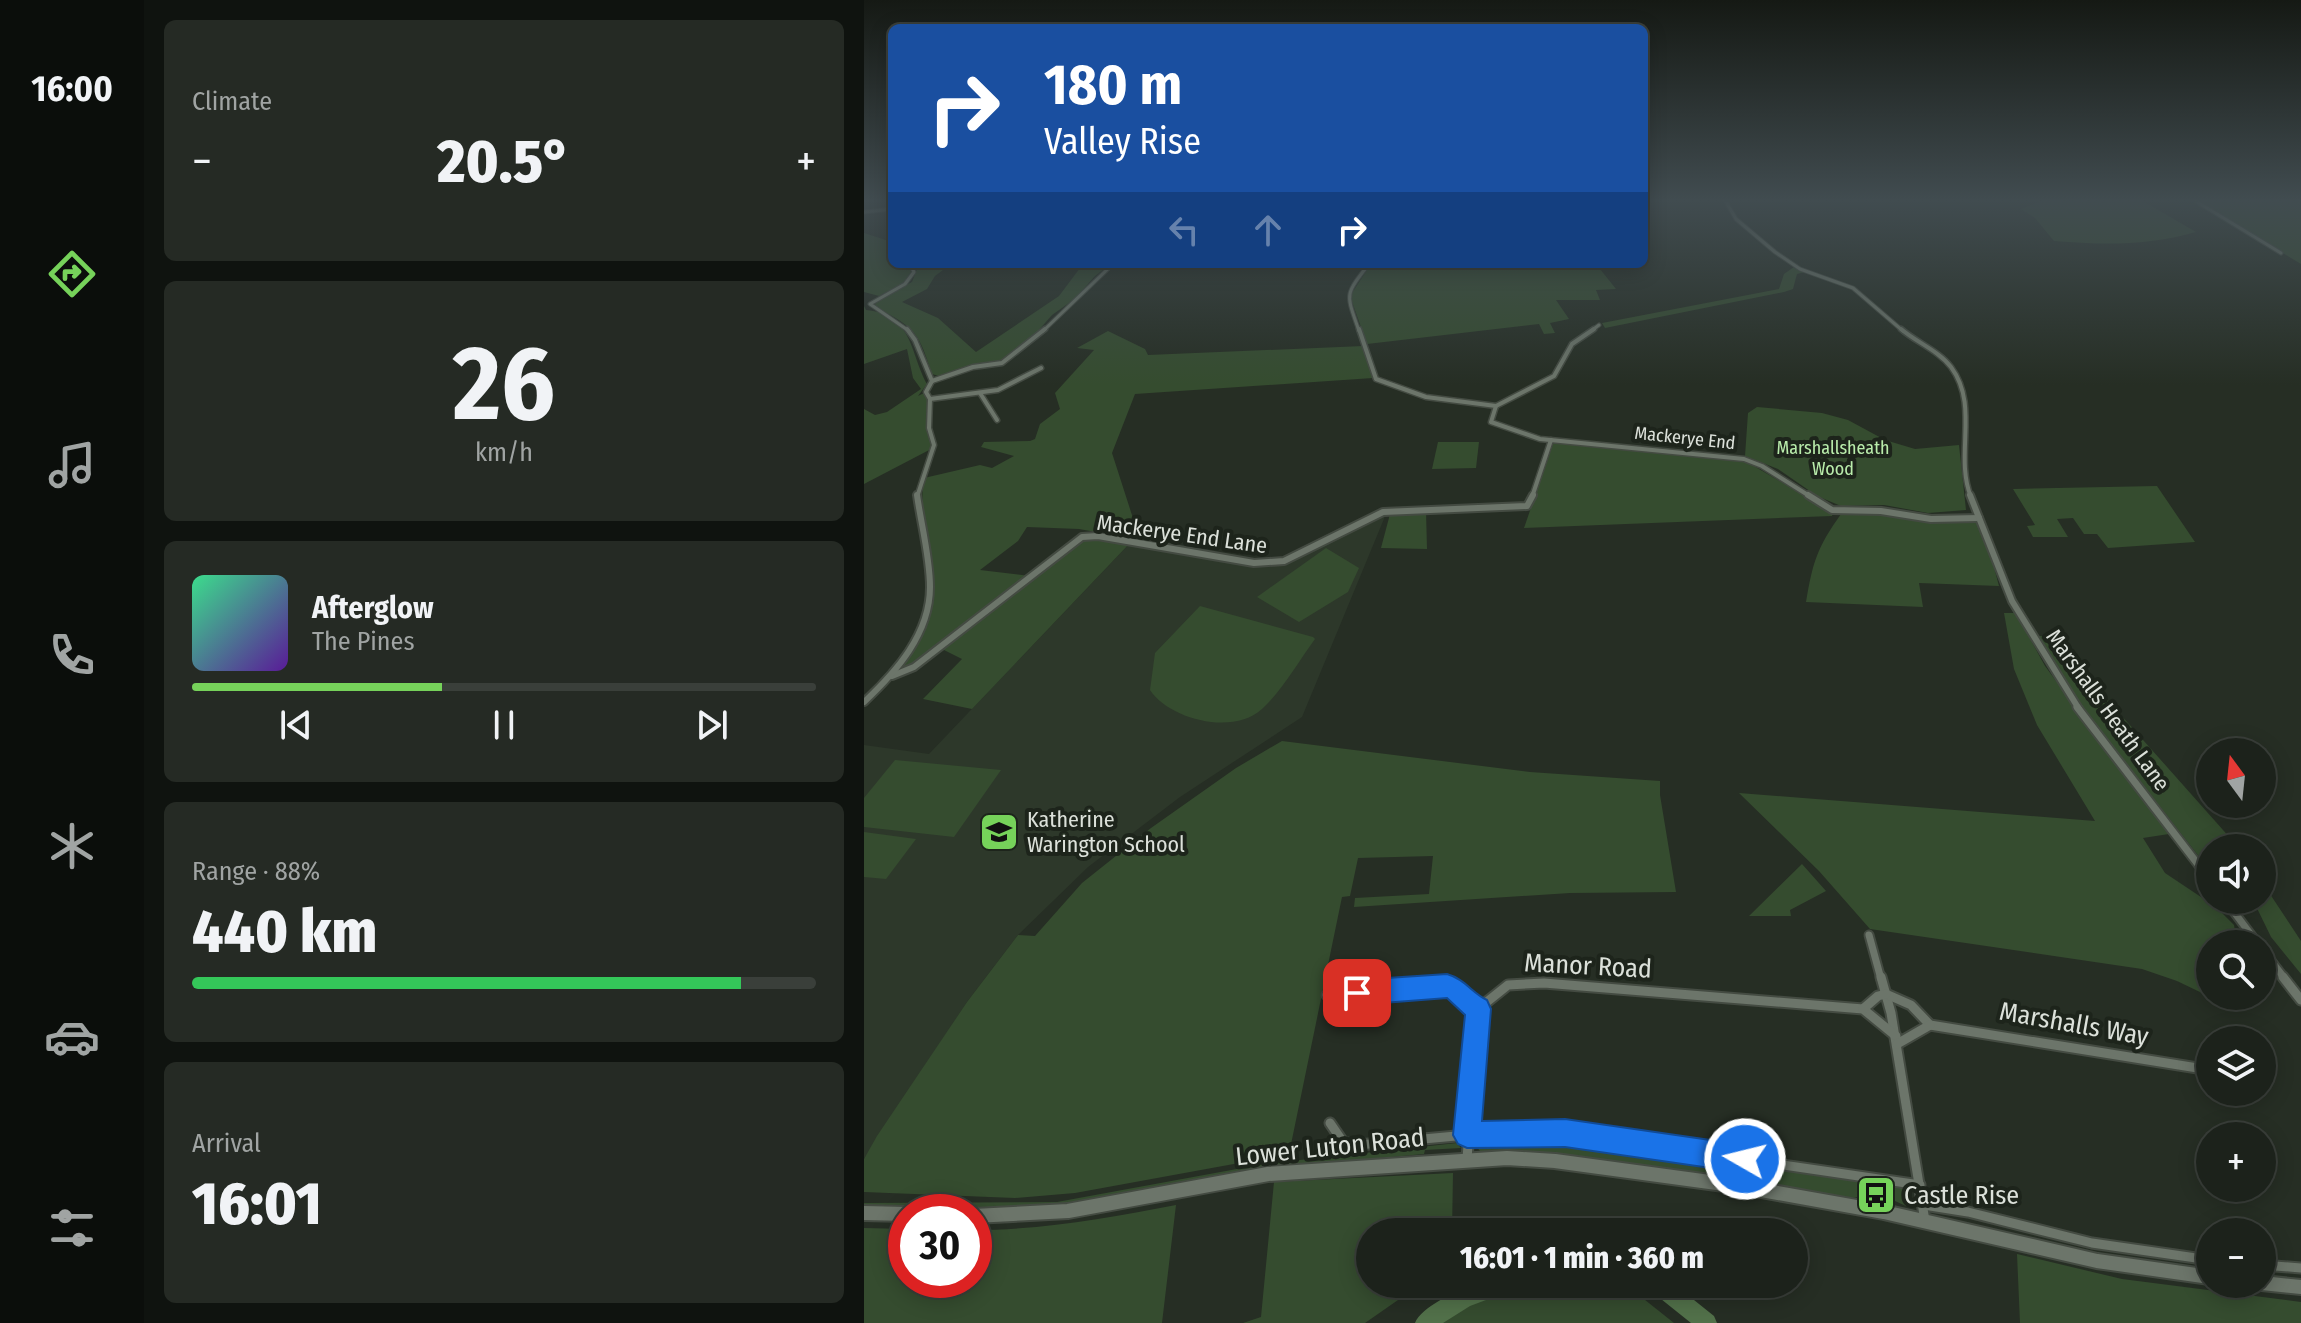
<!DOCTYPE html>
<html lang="en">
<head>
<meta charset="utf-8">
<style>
  body { margin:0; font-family:"Fira Sans Condensed",sans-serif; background:#252a24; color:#f1f3f6; height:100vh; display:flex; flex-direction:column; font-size:30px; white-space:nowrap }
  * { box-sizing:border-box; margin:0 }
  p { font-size:26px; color:#a0a4a3 }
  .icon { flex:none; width:44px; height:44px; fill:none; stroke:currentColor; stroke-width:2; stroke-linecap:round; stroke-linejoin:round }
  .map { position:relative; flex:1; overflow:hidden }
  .drawer { display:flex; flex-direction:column; gap:20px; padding:20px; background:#0f130f; width:720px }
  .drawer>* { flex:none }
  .guide { position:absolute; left:24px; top:24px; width:760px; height:244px; border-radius:12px; box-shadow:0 4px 20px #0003,0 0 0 2px #3a3f3a; background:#1a4fa0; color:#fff; overflow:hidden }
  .needle { width:52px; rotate:345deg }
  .controls { position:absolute; left:1332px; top:738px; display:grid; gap:16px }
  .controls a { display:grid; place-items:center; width:80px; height:80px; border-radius:50%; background:#1c221b; box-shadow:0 4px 20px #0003,0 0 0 2px #3a3f3a; font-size:40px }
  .speed { position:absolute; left:24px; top:1194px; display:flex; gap:16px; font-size:40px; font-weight:700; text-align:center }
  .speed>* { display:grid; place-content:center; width:104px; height:104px; border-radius:50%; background:#1c221b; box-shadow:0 4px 20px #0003,0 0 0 2px #3a3f3a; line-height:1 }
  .speed .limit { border:12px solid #d22; background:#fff; color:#111 }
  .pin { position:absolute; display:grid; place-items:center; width:68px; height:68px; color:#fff; margin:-34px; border-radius:16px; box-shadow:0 4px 12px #0006 }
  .me { position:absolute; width:88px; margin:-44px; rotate:278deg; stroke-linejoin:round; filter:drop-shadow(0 0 6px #0008) }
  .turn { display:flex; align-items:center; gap:28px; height:168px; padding:0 24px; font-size:36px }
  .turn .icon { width:104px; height:104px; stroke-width:2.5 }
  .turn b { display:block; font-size:56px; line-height:68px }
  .lanes { display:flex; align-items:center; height:76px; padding:0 24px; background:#0003; justify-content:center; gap:40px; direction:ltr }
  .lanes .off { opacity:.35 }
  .big { font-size:60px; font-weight:800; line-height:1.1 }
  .drawer .card { flex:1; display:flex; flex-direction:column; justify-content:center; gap:12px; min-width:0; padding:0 28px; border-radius:12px; background:#252a24 }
  .drawer .dial { align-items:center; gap:0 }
  .dial b { font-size:104px; line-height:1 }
  .song { display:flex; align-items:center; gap:24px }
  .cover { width:96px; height:96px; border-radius:12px; background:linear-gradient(135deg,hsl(150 70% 55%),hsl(270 70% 35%)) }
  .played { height:8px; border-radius:4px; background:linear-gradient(90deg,#76d25a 40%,#3a3f3a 40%) }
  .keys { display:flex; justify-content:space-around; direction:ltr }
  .heat { display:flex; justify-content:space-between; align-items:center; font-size:44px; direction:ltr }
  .charge { height:12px; border-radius:6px; background:linear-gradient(90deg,#34c759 88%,#3a3f3a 0) }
  .trip { position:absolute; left:492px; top:1218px; width:452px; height:80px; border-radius:40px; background:#1c221b; box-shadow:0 4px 20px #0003,0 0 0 2px #3a3f3a; font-weight:800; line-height:80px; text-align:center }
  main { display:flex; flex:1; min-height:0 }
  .menu { display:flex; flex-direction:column; width:144px; justify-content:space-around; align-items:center; background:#0b0e0b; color:#a0a4a3 }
  .menu .icon { width:56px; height:56px }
  .menu .selected { color:#76d25a }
  .menu b { font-size:36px; color:#f1f3f6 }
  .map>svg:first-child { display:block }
  .built { fill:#2d382a }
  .green { fill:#354c2f }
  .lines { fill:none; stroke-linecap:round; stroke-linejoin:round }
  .river { fill:#52714a; fill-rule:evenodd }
  .street-far4-casing { stroke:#444b42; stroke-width:5 }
  .street-far3-casing { stroke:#444b42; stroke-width:7 }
  .street-far2-casing { stroke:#444b42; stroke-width:10 }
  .street-far1-casing { stroke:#444b42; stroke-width:11 }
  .street-casing { stroke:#444b42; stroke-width:13 }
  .secondary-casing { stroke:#444b42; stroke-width:18 }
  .street-far4 { stroke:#6c756a; stroke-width:3 }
  .street-far3 { stroke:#6c756a; stroke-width:4 }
  .street-far2 { stroke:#6c756a; stroke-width:6 }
  .street-far1 { stroke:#6c756a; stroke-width:7 }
  .street { stroke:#6c756a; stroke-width:9 }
  .secondary { stroke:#6c756a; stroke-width:14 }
  .route { fill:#1a73e8; stroke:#114b97; stroke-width:2 }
  .labels { text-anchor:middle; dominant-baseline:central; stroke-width:8; stroke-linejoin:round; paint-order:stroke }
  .far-street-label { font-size:18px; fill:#dce1da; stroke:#1d241b }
  .far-park-label { font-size:18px; fill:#b9ecab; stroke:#1d241b }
  .street-label { font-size:22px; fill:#dce1da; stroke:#1d241b }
  .poi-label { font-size:22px; fill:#dce1da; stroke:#1d241b; text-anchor:start }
  .near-street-label { font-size:26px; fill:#dce1da; stroke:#1d241b }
  .near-poi-label { font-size:26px; fill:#dce1da; stroke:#1d241b; text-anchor:start }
</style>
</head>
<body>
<main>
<nav class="menu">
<b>16:00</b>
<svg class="icon selected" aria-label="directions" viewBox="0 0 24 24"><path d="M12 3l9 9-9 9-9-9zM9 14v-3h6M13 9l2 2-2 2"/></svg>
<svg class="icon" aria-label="music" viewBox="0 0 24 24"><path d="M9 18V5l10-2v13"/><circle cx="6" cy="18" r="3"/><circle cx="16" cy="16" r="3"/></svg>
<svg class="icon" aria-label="phone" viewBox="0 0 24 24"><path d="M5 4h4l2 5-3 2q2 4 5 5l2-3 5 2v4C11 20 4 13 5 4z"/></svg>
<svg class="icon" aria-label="climate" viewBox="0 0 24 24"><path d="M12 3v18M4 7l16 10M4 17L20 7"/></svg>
<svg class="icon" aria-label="car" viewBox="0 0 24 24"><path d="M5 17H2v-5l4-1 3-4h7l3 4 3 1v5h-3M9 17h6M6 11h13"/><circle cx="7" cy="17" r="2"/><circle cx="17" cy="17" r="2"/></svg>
<svg class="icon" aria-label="filters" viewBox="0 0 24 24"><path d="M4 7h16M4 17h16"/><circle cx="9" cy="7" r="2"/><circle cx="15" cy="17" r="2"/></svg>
</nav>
<section class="drawer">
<div class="card"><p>Climate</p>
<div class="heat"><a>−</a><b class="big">20.5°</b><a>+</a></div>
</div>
<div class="card dial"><b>26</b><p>km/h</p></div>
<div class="card">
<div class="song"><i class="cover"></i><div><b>Afterglow</b><p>The Pines</p></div></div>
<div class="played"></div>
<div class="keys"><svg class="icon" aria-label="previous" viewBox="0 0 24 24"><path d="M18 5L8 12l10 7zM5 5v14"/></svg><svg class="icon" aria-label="pause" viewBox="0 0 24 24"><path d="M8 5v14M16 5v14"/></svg><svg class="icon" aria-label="next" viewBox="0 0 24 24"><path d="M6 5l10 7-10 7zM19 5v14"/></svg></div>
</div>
<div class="card"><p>Range · 88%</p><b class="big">440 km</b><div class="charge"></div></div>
<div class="card"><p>Arrival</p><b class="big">16:01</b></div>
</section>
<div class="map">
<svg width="1437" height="1323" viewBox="0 0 1437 1323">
  <rect width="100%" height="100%" fill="#262e24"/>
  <path class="built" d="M522 514 438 717 316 797 224 867 154 935 103 1002 0 1159V745L65 754 267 542 408 567Z"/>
  <g class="green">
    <path d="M1179 200H1277L1332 232C1283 246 1239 245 1190 241L1171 218 1157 209Z"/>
    <path d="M1331 200H1437V264Z"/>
    <path d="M0 233 28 242V264H44L49 270 40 283 15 296 0 292Z"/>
    <path d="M49 264H87L71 276 63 289 38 302 74 318 112 352 195 296 219 264H246L230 277 212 298 188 315 167 339 136 363 115 364 78 377 68 374C54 329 50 328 10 306L15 299 48 282 53 269Z"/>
    <path d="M507 264H732L752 289 732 290 736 300H692L705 319 686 323 691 333 680 334 675 324 503 344 486 296Z"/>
    <path d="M930 267 941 272 933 274 929 289 920 292 741 328 738 323 915 289 920 274Z"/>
    <path d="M0 306 2 310C49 314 46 353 63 384L54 396 62 392C70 407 66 431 69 448L0 484V409L11 415 23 412 57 389 49 378 43 349 0 364Z"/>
    <path d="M244 331 281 349 284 355 499 346 509 378 271 394 248 453 276 540 215 529 163 527 154 541 116 570 166 576 47 666 34 671C43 648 62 629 68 604 77 565 52 520 60 478L116 465 128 468 150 456 117 447 120 442 166 441 171 439 176 424 196 409 191 393 230 350 213 348Z"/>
    <path d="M893 407 958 413 984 420 1021 440 1051 449 1095 445 1102 510 1064 513 1020 505 977 506 953 496 914 469 881 456 884 413Z"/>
    <path d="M574 442H615L612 468 568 469Z"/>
    <path d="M693 442 883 462 969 512 968 516 660 528 689 444Z"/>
    <path d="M1293 486 1331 542 1244 548 1233 534H1220L1209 518 1193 519 1204 537H1169L1163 526 1171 525 1149 489Z"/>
    <path d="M562 511 563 549 517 548 526 514Z"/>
    <path d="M1008 512 1065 520 1111 519 1124 545 1135 586 1055 583 1059 607 942 602C949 561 953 548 977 514Z"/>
    <path d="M222 538 267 542 108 709 59 699 98 659 78 649Z"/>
    <path d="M462 548 495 568 484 592 435 622 393 597Z"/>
    <path d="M336 606 449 637 451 639C434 662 418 691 398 709 369 736 305 719 286 690L291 653Z"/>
    <path d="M1140 613H1152L1181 666 1305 834 1279 838 1301 873 1352 907 1370 925 1373 944H1346V996H1371L1363 1005 1313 981 1278 969 1006 929 955 871 875 793 1231 821 1173 725 1150 669Z"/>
    <path d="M1173 636H1180L1213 680 1224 678 1375 848H1346V863H1340L1220 709Z"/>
    <path d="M418 741 666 772 796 781V795L812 892 706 893 490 907 491 898 565 894 569 856 494 858 486 896 478 897 425 1154 211 1193 151 1198 0 1192V1159L13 1136 103 1002 154 935 171 936 218 883 287 828 372 768Z"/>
    <path d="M31 760 137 770 90 837 0 827V798Z"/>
    <path d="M0 832 52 839 22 879 0 877Z"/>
    <path d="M938 864 962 891 926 910 927 916H885Z"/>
    <path d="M1398 882 1437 941V974L1407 937 1389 900H1398Z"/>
    <path d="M699 1136 1043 1189 1052 1204 1042 1206 1009 1191V1194L984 1199 694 1154 616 1151 610 1144 612 1139Z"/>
    <path d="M593 1143 597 1148 561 1150 560 1154 419 1167 212 1204 140 1210 0 1207V1203L193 1202 400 1164Z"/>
    <path d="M589 1173 588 1232H506V1284H557L501 1323H379L397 1317 410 1182Z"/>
    <path d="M312 1205 298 1323H0V1228L42 1229V1280H110V1230C179 1230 245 1218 312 1205Z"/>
    <path d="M1153 1254 1258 1279 1437 1302V1323H1156Z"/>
    <path d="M687 1284H761L810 1323H555L617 1301Z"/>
  </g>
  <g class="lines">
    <g class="river">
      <path d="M611 1284H649L646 1291 606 1306 579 1323H551C557 1307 594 1290 611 1284Z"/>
      <path d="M784 1284H810L850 1316 853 1323H827L787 1291Z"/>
    </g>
    <g class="street-far4-casing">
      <g id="street-far4">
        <path d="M861 200 872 219 911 252 936 269 989 288 1039 331"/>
        <path d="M1330 200 1417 253"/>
        <path d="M0 212 28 209"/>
        <path d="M45 331 6 304 41 284 50 272 46 264"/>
        <path d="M179 331 249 264"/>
        <path d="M495 331C482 293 480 296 505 264"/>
        <path d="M727 331 735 325"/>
      </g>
    </g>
    <g class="street-far3-casing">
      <g id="street-far3">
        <path d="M43 329 51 340 68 381 62 392 66 399 65 428 70 445 53 497"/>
        <path d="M495 329 512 379 562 397 632 406"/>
        <path d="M730 329 708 344 690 376 632 406 627 422 676 439 880 459 898 466 947 497"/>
        <path d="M1037 329C1052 342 1075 351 1087 367 1116 406 1090 455 1107 497"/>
        <path d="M68 381 109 367 138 363 181 329"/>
        <path d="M116 393 133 420"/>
        <path d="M66 399 134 390 177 368"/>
        <path d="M668 497 687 440"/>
      </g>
    </g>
    <g class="street-far2-casing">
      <g id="street-far2">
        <path d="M944 495 968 510 1017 511 1067 519 1115 518"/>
        <path d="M1106 495 1148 601 1215 709"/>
        <path d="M28 676 50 667 218 537 234 536 390 563 420 561 519 512 663 506 669 495"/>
        <path d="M0 702C32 672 66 634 66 587 66 557 57 524 53 495"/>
      </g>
    </g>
    <g class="street-far1-casing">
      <g id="street-far1">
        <path d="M1213 707 1346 880"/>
        <path d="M1361 900 1394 944"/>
        <path d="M1005 935 1017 979"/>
        <path d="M1398 949 1421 979"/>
      </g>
    </g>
    <g class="street-casing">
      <g id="street">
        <path d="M1017 977 1027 1013 1061 1221"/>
        <path d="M1419 977 1437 1000"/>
        <path d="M1022 994 1047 1005 1066 1025"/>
        <path d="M463 995 583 986 614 1009 644 985 680 983 999 1009 1032 1036"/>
        <path d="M999 1009 1014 996 1022 994"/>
        <path d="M1066 1025 1346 1070"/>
        <path d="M1033 1044 1066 1025"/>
        <path d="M466 1123 479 1142 494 1145 603 1135 701 1133 1056 1185"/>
        <path d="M603 1159 614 1009"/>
        <path d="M1060 1205 1104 1212 1228 1243 1346 1260"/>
        <path d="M1398 1265 1437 1268"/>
      </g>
    </g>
    <g class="secondary-casing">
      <g id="secondary">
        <path d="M0 1213 42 1214"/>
        <path d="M110 1216 204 1211 404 1174 643 1158 691 1161 875 1186 1020 1212 1233 1261 1346 1277"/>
        <path d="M1398 1283 1437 1287"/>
      </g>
    </g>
    <use href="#street-far4" class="street-far4"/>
    <use href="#street-far3" class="street-far3"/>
    <use href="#street-far2" class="street-far2"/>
    <use href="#street-far1" class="street-far1"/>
    <use href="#street" class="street"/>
    <use href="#secondary" class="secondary"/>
  </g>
  <linearGradient id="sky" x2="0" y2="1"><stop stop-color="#151914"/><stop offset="0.52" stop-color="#414c50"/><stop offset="1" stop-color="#414c50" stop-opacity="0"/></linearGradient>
  <rect width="1437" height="385" fill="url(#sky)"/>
  <path class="route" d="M583 974C601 979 608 993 623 1000L627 1009 618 1121 701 1119 881 1145 890 1149 895 1159 890 1169 881 1173 701 1147 603 1148 594 1144 589 1135 601 1015 583 998 493 1005 484 1001 481 993 484 984 493 980Z"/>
  <defs>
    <g id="school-square" transform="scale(2)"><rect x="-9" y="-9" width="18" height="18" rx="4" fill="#76d25a" stroke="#1d241b"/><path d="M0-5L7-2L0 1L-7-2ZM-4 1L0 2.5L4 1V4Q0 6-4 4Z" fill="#111"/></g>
    <g id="bus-square" transform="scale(2)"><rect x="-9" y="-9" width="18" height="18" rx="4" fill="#76d25a" stroke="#1d241b"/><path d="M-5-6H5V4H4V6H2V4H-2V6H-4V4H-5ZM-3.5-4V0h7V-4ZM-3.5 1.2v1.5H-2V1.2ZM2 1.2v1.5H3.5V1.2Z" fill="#111"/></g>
  </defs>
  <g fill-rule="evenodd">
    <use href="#school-square" x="135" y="832"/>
    <use href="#bus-square" x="1012" y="1195"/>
  </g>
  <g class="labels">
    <g class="far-street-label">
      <text transform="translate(821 438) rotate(6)">Mackerye End</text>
    </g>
    <g class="far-park-label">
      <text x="969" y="448">Marshallsheath<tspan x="969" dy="21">Wood</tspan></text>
    </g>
    <g class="street-label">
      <text transform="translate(318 534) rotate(8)">Mackerye End Lane</text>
      <text transform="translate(1244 710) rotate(54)">Marshalls Heath Lane</text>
    </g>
    <g class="poi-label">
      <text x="163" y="819">Katherine<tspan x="163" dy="25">Warington School</tspan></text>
    </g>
    <g class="near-street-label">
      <text transform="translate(724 966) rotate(3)">Manor Road</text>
      <text transform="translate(1210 1024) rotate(10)">Marshalls Way</text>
      <text transform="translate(466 1147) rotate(-6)">Lower Luton Road</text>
    </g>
    <g class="near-poi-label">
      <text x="1040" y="1195">Castle Rise</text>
    </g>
  </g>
</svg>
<div class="controls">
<a><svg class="needle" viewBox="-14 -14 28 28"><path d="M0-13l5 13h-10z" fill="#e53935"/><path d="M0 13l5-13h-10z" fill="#a0a4a3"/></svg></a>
<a><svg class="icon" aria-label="sound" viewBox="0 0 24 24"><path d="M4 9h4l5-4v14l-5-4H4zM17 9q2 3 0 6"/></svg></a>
<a><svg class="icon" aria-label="search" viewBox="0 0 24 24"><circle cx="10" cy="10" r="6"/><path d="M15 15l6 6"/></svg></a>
<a><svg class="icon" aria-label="layers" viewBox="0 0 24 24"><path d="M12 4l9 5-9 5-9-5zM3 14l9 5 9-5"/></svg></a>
<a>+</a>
<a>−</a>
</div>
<div class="speed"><div class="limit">30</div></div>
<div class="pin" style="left:493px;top:993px;background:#d93025"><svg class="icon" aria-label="arrive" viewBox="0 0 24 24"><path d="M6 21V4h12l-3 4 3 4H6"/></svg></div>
<svg class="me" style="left:881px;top:1159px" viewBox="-20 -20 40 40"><circle r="17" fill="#1a73e8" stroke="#fff" stroke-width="3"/><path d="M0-11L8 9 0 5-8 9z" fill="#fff"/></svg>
<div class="trip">16:01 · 1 min · 360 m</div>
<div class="guide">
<div class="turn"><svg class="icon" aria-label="right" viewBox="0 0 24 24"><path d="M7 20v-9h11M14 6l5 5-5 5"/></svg><div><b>180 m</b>Valley Rise</div></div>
<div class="lanes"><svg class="icon off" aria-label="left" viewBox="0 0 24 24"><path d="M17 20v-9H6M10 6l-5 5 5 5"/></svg><svg class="icon off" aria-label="ahead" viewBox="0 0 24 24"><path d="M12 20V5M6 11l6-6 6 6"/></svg><svg class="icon" aria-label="right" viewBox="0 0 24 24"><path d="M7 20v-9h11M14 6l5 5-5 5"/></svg></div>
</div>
</div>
</main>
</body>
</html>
